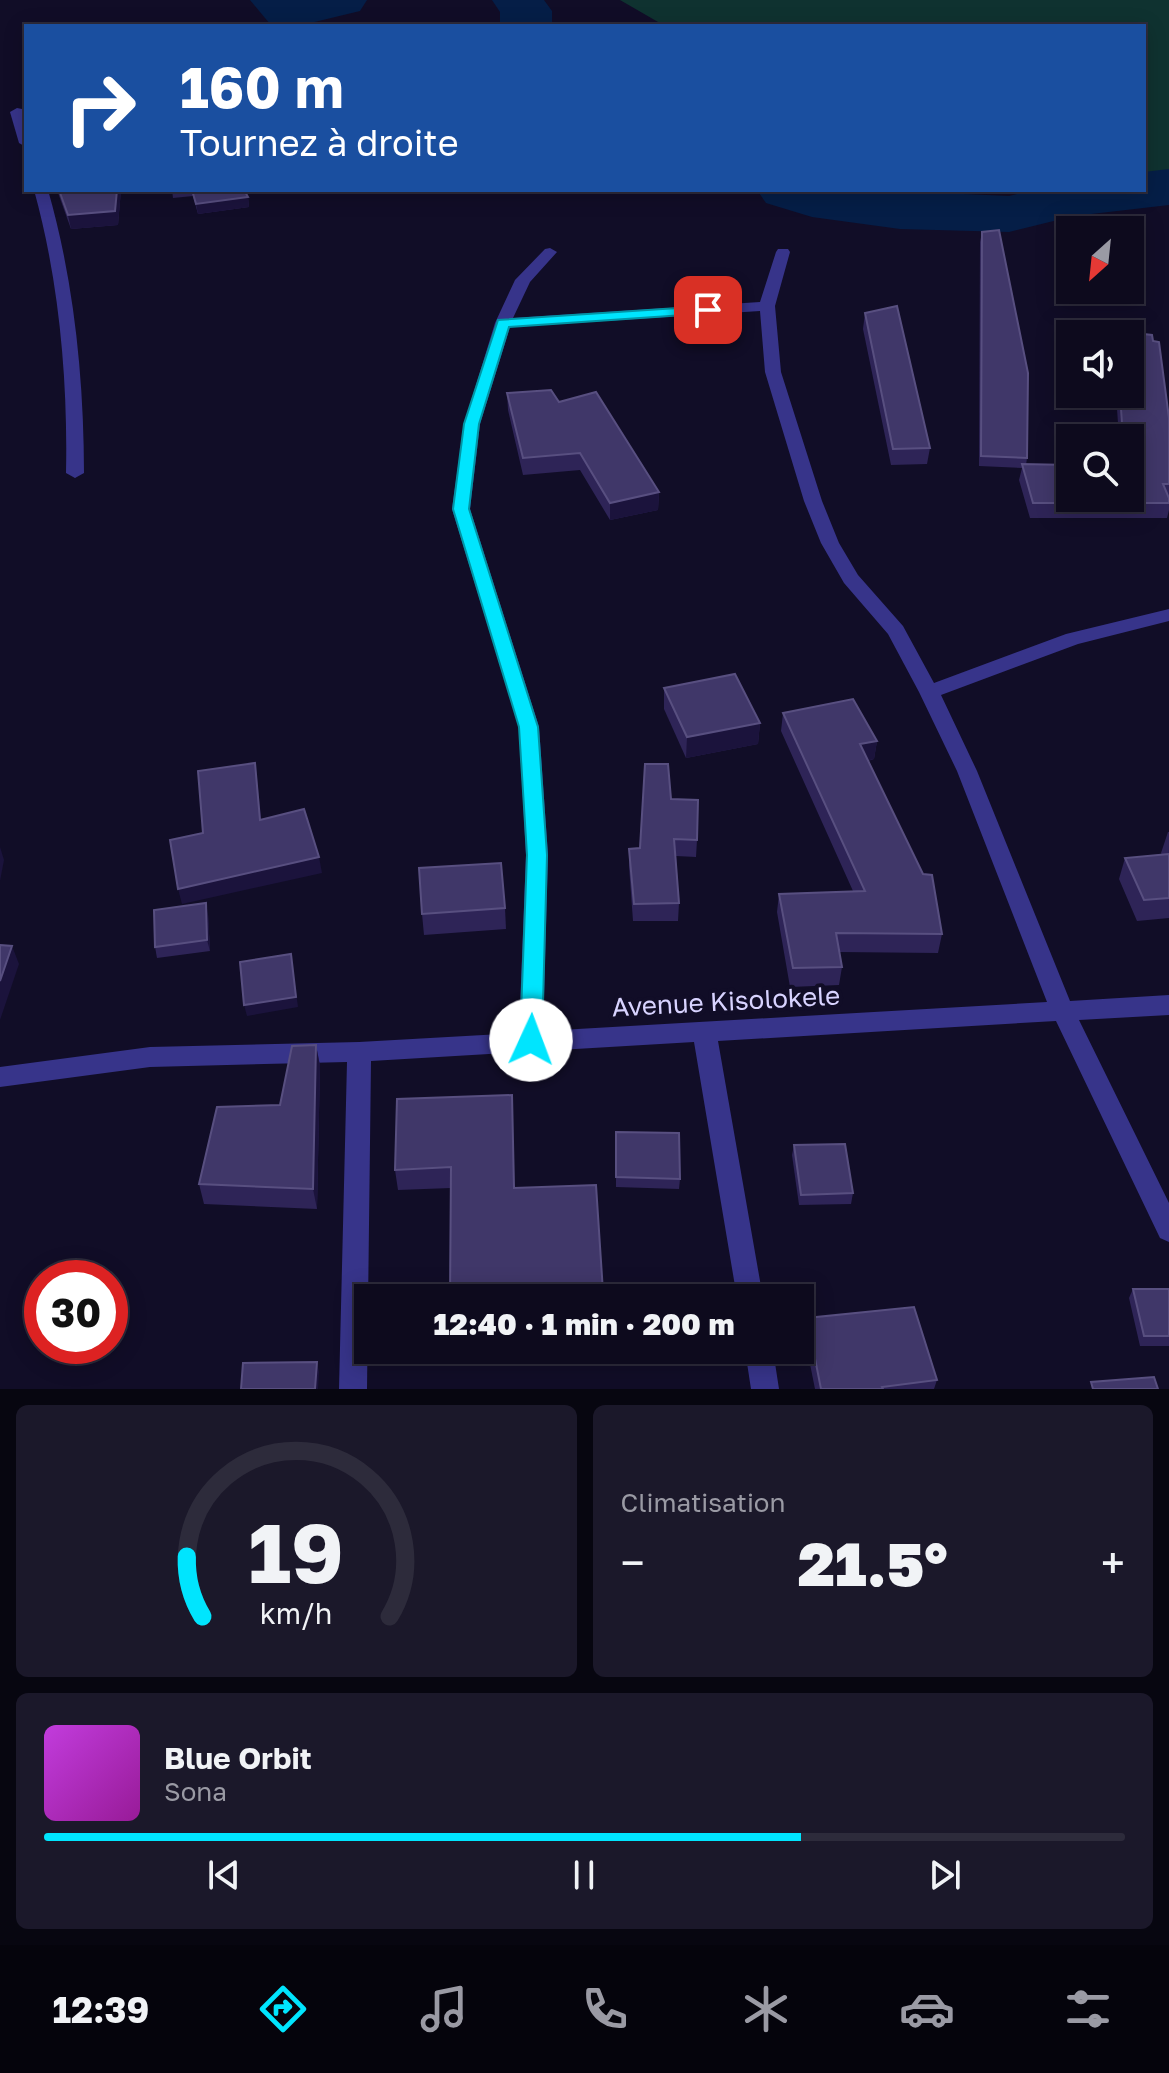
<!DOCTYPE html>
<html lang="fr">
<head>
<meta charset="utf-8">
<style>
  body { margin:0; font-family:"Golos Text",sans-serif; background:#1b182a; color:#f1f3f6; height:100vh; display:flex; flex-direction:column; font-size:30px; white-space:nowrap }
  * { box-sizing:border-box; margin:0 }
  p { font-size:26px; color:#9a9aa4 }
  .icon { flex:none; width:44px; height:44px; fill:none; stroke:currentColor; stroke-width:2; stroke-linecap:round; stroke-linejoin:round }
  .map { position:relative; height:1389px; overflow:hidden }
  .details { display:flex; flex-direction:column; gap:16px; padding:16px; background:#070610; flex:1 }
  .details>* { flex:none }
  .top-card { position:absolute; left:24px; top:24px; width:1122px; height:168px; border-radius:0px; box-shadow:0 4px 20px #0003,0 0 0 2px #2d2b3b; background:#1a4fa0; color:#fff; overflow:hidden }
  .needle { width:52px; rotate:207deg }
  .controls { position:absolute; left:1056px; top:216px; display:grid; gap:16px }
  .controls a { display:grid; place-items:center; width:88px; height:88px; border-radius:0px; background:#0d0a1d; box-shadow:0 4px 20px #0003,0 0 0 2px #2d2b3b; font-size:40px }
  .speed { position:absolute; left:24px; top:1260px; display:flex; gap:16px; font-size:40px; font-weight:700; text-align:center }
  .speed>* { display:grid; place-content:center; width:104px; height:104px; border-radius:50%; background:#0d0a1d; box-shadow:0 4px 20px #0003,0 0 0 2px #2d2b3b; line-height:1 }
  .speed .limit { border:12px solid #d22; background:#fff; color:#111 }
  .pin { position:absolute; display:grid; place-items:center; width:68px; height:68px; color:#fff; margin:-34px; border-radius:16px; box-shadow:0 4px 12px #0006 }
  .me { position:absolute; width:88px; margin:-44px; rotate:2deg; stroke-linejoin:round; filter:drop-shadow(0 0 6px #0008) }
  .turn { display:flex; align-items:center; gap:28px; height:168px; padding:0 24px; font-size:36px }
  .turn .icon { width:104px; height:104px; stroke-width:2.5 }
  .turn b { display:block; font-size:56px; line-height:68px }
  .big { font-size:60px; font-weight:800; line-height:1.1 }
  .details .widget { flex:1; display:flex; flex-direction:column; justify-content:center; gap:12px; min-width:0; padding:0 28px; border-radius:12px; background:#1b182a }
  .details .dial { align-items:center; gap:0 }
  .dial svg { height:208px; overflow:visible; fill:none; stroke:#2d2b3b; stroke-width:7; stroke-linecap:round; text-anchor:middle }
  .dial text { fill:#f1f3f6; stroke:none }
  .song { display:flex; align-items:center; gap:24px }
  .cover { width:96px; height:96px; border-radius:12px; background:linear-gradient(135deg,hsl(290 70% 55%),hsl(300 70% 35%)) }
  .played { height:8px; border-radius:4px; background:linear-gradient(90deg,#00e5fe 70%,#2d2b3b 70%) }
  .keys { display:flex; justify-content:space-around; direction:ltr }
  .heat { display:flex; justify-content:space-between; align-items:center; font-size:44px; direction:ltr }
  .details .tiles { flex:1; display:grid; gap:16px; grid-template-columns:1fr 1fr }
  .widget:last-child { grid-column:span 2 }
  .trip { position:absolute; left:354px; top:1284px; width:460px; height:80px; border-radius:0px; background:#0d0a1d; box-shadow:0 4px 20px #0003,0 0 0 2px #2d2b3b; font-weight:800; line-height:80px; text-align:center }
  .tab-bar { display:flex; height:128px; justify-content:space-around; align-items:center; background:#05040c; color:#9a9aa4 }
  .tab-bar .icon { width:56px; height:56px }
  .tab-bar .active { color:#00e5fe }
  .tab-bar b { font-size:36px; color:#f1f3f6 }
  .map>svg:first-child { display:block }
  .green { fill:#0f3230 }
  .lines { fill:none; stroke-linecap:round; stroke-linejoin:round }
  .river { fill:#051e47; fill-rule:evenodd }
  .street { fill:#37348a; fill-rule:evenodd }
  .wall { fill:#2e2457 }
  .shaded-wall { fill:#1b133c }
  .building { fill:#403769; stroke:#584f80; stroke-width:2 }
  .route { fill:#00e5fe; stroke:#0095a5; stroke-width:2 }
  .labels { text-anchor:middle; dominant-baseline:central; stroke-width:8; stroke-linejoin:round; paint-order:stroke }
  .street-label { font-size:26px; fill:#d8d3ff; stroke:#110d27 }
</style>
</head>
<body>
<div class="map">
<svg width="1169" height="1389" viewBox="0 0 1169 1389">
  <rect width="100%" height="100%" fill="#110d27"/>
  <path class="green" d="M620 0H1169V177L1144 172V26H665Z"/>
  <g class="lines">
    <g class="river">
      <path d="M250 0H367L360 11 298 26 270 24Z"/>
      <path d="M492 0H544L552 11V26H500V12Z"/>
      <path d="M1169 169V205L1074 216 1009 232 900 229 812 217 766 203 757 190H874L1009 196 1032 190H1144V172Z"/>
    </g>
    <g class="street">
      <path d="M17 108 22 109 26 120V147L19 143 10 112Z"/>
      <path d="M34 190H48C74 280 84 380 84 473L75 478 66 473C68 380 59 280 34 190Z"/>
      <path d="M550 248 557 252 530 282 513 318 760 302 776 252 778 249H788L790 252 775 306 781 372 822 501 839 543 858 575 903 626 934 683 1066 634 1169 609V621L1078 644 941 695 977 771 1070 1001 1169 995V1015L1079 1020 1169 1203V1242L1160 1238 1056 1021 718 1041 763 1298H737L694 1042 371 1061 367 1389H339L347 1062 150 1067 0 1087V1067L150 1047 359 1042 519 1033 526 855 519 727 452 509 464 424 495 323 515 280 545 249ZM760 311 765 372 804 501 821 543 844 583 888 634 919 692 957 771 1047 1002 543 1031 548 855 539 727 470 509 480 424 510 327Z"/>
      <path d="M745 1350H773L779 1389H751Z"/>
    </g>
  </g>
  <g class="wall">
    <path d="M57 190H121L118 225 71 229Z"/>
    <path d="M172 190H244L248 197 249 207 198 214 193 196 173 198Z"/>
    <path d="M999 230 1028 373 1027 458 1026 465H1070V498H1130V438H1119L1116 394H1130V334H1116V331L1152 335 1153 341 1159 342 1169 418V510L1167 518H1030L1019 480 1022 468 979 466 980 242 982 232Z"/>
    <path d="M865 313 930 448 927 464 891 465 863 329Z"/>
    <path d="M507 393 559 402 659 492 658 510 610 520 580 470 523 475 508 410Z"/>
    <path d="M664 688 760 723 758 744 686 758 664 709Z"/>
    <path d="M783 713 877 741 874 759 868 761 942 934 938 953 839 952 842 967 839 985 790 987 777 912 779 894 853 891 781 731Z"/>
    <path d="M671 799 697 840 696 857 676 856 679 903 678 921H633L629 866V849L640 848Z"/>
    <path d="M1168 832H1169V918L1137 921 1119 879 1125 858 1162 855 1161 853Z"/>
    <path d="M505 908 506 929 424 935 422 914Z"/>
    <path d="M208 914 210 951 157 958 155 947Z"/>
    <path d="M316 1045 320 1066 317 1209 204 1204 199 1184 280 1105Z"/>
    <path d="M397 1099 515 1188 603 1292V1298H450L451 1188 398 1190 395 1170Z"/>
    <path d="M616 1132 680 1179 679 1189 616 1187Z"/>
    <path d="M794 1145 853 1193 851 1204 799 1205 792 1155Z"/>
    <path d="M1133 1289H1169V1346H1140L1129 1298Z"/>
    <path d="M807 1318 937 1380 934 1389H815L804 1334Z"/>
  </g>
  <g class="shaded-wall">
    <path d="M117 190H121L118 225 71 229 68 215Z"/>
    <path d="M248 197 249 207 198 214 196 204Z"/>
    <path d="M659 492 658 510 610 520V503Z"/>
    <path d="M760 723 758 744 686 758 687 737Z"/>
    <path d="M877 741 874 759 857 763 860 744Z"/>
    <path d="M255 763 257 778 263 836 260 820Z"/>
    <path d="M0 847 4 860 0 881Z"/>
    <path d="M319 857 322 873 182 904 178 889Z"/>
    <path d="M206 903 208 914 210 951 207 940Z"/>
    <path d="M12 946 19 964 0 1020V981Z"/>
    <path d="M291 954 298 1007 247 1016 244 1005Z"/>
    <path d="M316 1045 320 1066 317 1209 313 1189Z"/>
    <path d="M317 1362 319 1372 318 1389H315Z"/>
  </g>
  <g class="building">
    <path d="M59 190H117L115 211 68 215Z"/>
    <path d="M192 190H244L248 197 196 204Z"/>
    <path d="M999 230 1028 373 1027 458 981 456 982 232Z"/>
    <path d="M897 306 930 448 893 449 865 313Z"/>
    <path d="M1116 331 1152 335 1153 341 1159 342 1169 418V484H1163L1169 498V503H1033L1022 464 1070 465V498H1130V438H1123L1120 394H1130V334H1116Z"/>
    <path d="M551 390 559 402 596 392 659 492 610 503 580 453 523 458 507 393Z"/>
    <path d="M735 674 760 723 687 737 664 688Z"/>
    <path d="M853 699 877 741 860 744 923 874 932 875 942 934 836 933 842 967 793 968 779 894 865 891 783 713Z"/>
    <path d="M255 763 260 820 304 809 319 857 178 889 170 840 203 833 198 771Z"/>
    <path d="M645 764H668L671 799 698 800 697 840 674 839 679 903 634 904 629 849 640 848Z"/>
    <path d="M1169 854V898L1144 900 1125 858Z"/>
    <path d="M501 863 505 908 422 914 419 868Z"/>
    <path d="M206 903 207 940 155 947 154 910Z"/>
    <path d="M0 945 12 946 0 981Z"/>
    <path d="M291 954 296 997 244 1005 240 962Z"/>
    <path d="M316 1045 313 1189 199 1184 217 1107 280 1105 292 1046Z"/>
    <path d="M512 1095 514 1188 596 1185 603 1292 527 1295V1298H450L451 1167 395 1170 397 1099Z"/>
    <path d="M616 1132 679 1133 680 1179 616 1177Z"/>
    <path d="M845 1144 853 1193 801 1195 794 1145Z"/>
    <path d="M1133 1289H1169V1336H1144Z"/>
    <path d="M914 1307 937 1380 882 1387 883 1389H821L807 1318Z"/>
    <path d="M317 1362 315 1389H241L243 1363Z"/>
    <path d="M1154 1377 1158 1389H1093L1091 1382Z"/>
  </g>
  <path class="route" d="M708 306 715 310 713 313 509 327 479 424 469 509 538 727 547 855 542 1040 539 1046 531 1049 524 1046 520 1040 527 855 519 727 453 509 464 424 498 320Z"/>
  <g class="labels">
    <g class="street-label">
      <text transform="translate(726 1001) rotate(-3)">Avenue Kisolokele</text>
    </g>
  </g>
</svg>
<div class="controls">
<a><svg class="needle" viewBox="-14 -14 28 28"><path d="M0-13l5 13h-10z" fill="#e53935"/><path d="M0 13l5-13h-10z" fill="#9a9aa4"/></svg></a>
<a><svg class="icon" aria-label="sound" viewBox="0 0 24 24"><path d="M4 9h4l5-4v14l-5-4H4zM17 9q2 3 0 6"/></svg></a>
<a><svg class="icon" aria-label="search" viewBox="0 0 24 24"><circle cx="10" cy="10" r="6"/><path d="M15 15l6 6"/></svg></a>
</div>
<div class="speed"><div class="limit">30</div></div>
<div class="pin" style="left:708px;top:310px;background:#d93025"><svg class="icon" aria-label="arrive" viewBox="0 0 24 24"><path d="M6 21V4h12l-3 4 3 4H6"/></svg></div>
<svg class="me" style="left:531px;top:1040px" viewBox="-20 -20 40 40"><circle r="19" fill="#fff"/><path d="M0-13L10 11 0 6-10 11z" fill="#00e5fe"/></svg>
<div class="trip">12:40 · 1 min · 200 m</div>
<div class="top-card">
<div class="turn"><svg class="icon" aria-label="right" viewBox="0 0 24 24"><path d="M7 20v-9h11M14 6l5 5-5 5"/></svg><div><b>160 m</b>Tournez à droite</div></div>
</div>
</div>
<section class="details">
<div class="tiles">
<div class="widget dial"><svg viewBox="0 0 100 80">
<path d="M14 69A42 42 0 1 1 86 69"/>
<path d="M14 69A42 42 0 0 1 8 46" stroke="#00e5fe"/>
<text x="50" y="56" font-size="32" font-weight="700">19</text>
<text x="50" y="72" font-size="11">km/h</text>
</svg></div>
<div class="widget"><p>Climatisation</p>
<div class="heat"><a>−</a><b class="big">21.5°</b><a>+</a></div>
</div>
<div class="widget">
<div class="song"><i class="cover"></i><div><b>Blue Orbit</b><p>Sona</p></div></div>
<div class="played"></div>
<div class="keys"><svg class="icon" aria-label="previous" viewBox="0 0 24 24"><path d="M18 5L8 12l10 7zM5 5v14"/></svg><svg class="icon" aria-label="pause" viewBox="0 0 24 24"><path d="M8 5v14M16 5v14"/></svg><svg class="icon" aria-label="next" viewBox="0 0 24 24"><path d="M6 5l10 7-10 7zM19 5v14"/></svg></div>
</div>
</div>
</section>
<nav class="tab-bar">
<b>12:39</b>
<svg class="icon active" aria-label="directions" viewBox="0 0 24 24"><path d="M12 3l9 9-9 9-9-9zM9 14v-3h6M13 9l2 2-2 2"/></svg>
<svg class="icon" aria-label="music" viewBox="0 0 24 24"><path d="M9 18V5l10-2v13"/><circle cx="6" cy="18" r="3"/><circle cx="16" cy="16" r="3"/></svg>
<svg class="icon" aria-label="phone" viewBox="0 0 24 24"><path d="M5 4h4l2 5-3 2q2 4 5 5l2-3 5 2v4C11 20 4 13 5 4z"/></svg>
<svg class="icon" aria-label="climate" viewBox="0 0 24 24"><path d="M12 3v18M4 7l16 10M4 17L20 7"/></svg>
<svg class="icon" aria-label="car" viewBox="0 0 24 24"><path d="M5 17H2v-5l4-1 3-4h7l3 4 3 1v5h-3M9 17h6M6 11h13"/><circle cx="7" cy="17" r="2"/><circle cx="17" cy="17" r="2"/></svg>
<svg class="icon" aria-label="filters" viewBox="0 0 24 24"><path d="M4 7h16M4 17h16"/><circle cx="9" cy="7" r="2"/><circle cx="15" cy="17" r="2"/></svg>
</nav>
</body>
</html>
